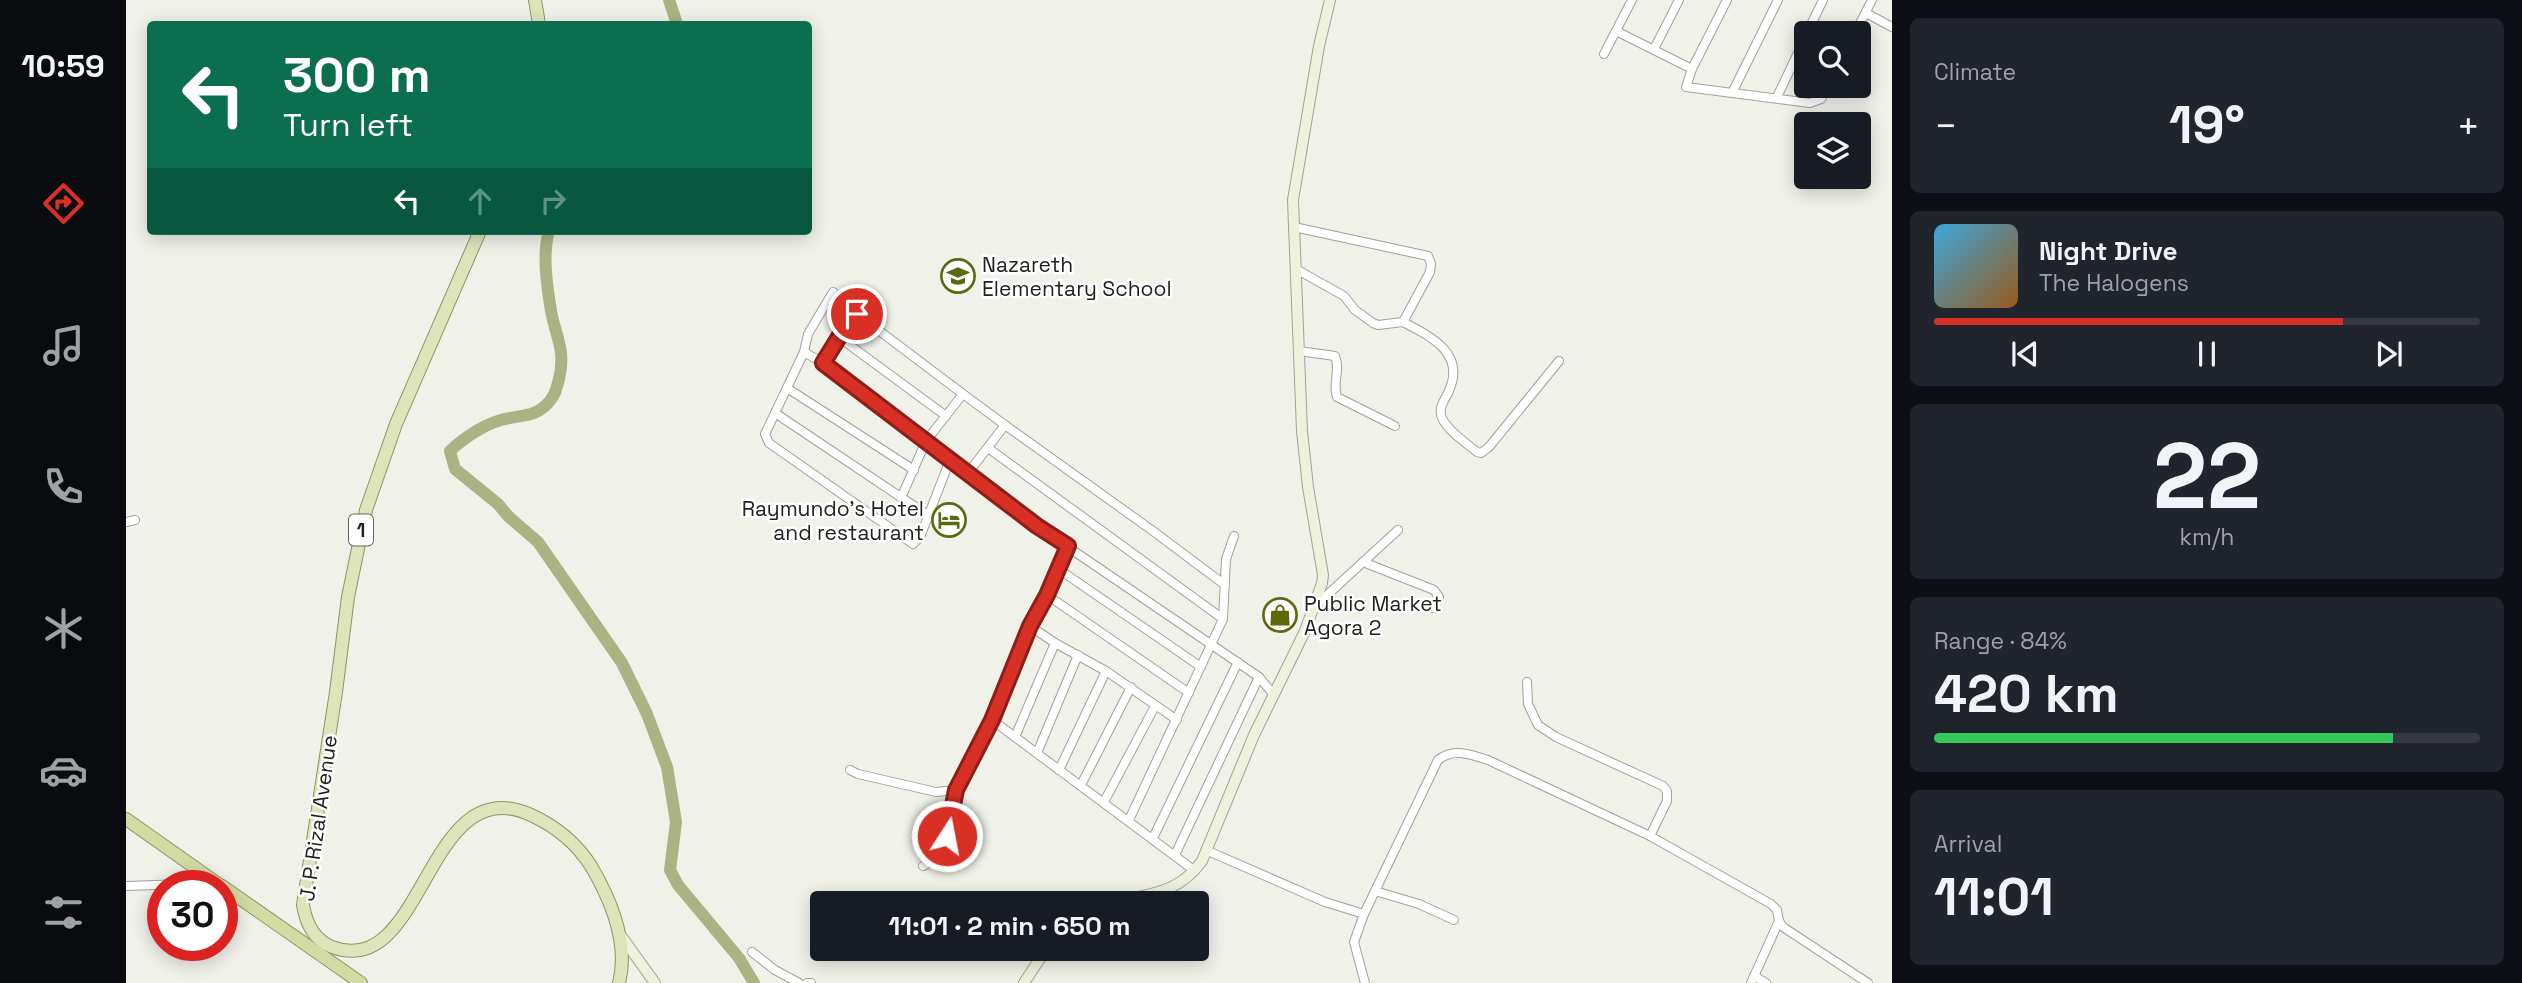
<!DOCTYPE html>
<html lang="en">
<head>
<meta charset="utf-8">
<style>
  body { margin:0; font-family:"Space Grotesk",sans-serif; background:#20242c; color:#f1f3f6; height:100vh; display:flex; flex-direction:column; font-size:26px; white-space:nowrap }
  * { box-sizing:border-box; margin:0 }
  p { font-size:23px; color:#9ea1a6 }
  .icon { flex:none; width:38px; height:38px; fill:none; stroke:currentColor; stroke-width:2; stroke-linecap:round; stroke-linejoin:round }
  .map { position:relative; flex:1; overflow:hidden }
  .side { display:flex; flex-direction:column; gap:18px; padding:18px; background:#0d0f14; width:630px }
  .side>* { flex:none }
  .guide { position:absolute; left:21px; top:21px; width:665px; height:214px; border-radius:7px; box-shadow:0 4px 18px #0003; background:#0b6e4f; color:#fff; overflow:hidden }
  .fabs { position:absolute; left:1668px; top:21px; display:grid; gap:14px }
  .fabs a { display:grid; place-items:center; width:77px; height:77px; border-radius:7px; background:#171b24; box-shadow:0 4px 18px #0003; font-size:35px }
  .speed { position:absolute; left:21px; top:870px; display:flex; gap:14px; font-size:35px; font-weight:700; text-align:center }
  .speed>* { display:grid; place-content:center; width:91px; height:91px; border-radius:50%; background:#171b24; box-shadow:0 4px 18px #0003; line-height:1 }
  .speed .limit { border:10px solid #d22; background:#fff; color:#111 }
  .pin { position:absolute; display:grid; place-items:center; width:60px; height:60px; color:#fff; margin:-30px; border:4px solid #fff; border-radius:50%; box-shadow:0 2px 7px #0007 }
  .me { position:absolute; width:77px; margin:-38px; rotate:11deg; stroke-linejoin:round; filter:drop-shadow(0 0 5px #0008) }
  .turn { display:flex; align-items:center; gap:24px; height:147px; padding:0 21px; font-size:32px }
  .turn .icon { width:91px; height:91px; stroke-width:2.5 }
  .turn b { display:block; font-size:49px; line-height:60px }
  .lanes { display:flex; align-items:center; height:66px; padding:0 21px; background:#0003; justify-content:center; gap:35px; direction:ltr }
  .lanes .off { opacity:.35 }
  .big { font-size:52px; font-weight:700; line-height:1.1 }
  .side .tile { flex:1; display:flex; flex-direction:column; justify-content:center; gap:10px; min-width:0; padding:0 24px; border-radius:10px; background:#20242c }
  .side .dial { align-items:center; gap:0 }
  .dial b { font-size:91px; line-height:1 }
  .song { display:flex; align-items:center; gap:21px }
  .cover { width:84px; height:84px; border-radius:10px; background:linear-gradient(135deg,hsl(200 70% 55%),hsl(30 70% 35%)) }
  .played { height:7px; border-radius:4px; background:linear-gradient(90deg,#d93025 75%,#363941 75%) }
  .keys { display:flex; justify-content:space-around; direction:ltr }
  .heat { display:flex; justify-content:space-between; align-items:center; font-size:38px; direction:ltr }
  .charge { height:10px; border-radius:5px; background:linear-gradient(90deg,#34c759 84%,#363941 0) }
  .trip { position:absolute; left:684px; top:891px; width:399px; height:70px; border-radius:7px; background:#171b24; box-shadow:0 4px 18px #0003; font-weight:700; line-height:70px; text-align:center }
  main { display:flex; flex:1; min-height:0 }
  .tab-bar { display:flex; flex-direction:column; width:126px; justify-content:space-around; align-items:center; background:#090b0e; color:#9ea1a6 }
  .tab-bar .icon { width:49px; height:49px }
  .tab-bar .current { color:#d93025 }
  .tab-bar b { font-size:32px; color:#f1f3f6 }
  .map>svg:first-child { display:block }
  .lines { fill:none; stroke-linecap:round; stroke-linejoin:round }
  .river { stroke:#aab383; stroke-width:12 }
  .minor-casing { stroke:#a0a199; stroke-width:10 }
  .secondary-casing { stroke:#a0a199; stroke-width:12 }
  .primary-casing { stroke:#8c9465; stroke-width:14 }
  .trunk-casing { stroke:#8c9465; stroke-width:14 }
  .minor { stroke:#fff; stroke-width:8 }
  .secondary { stroke:#eef2dc; stroke-width:10 }
  .primary { stroke:#dde4b9; stroke-width:12 }
  .trunk { stroke:#d2dba2; stroke-width:12 }
  .route-casing { stroke:#8d1f18; stroke-width:18 }
  .route { stroke:#d93025; stroke-width:12 }
  .labels { text-anchor:middle; dominant-baseline:central; stroke-width:5; stroke-linejoin:round; paint-order:stroke }
  .shield { fill:#fff; stroke:#646462; stroke-width:2 }
  .shield-label { font-size:19px; font-weight:bold; fill:#21221f }
  .poi-label { font-size:21px; fill:#21221f; stroke:#fff; text-anchor:start }
  .street-label { font-size:21px; fill:#21221f; stroke:#fff }
</style>
</head>
<body>
<main>
<nav class="tab-bar">
<b>10:59</b>
<svg class="icon current" aria-label="directions" viewBox="0 0 24 24"><path d="M12 3l9 9-9 9-9-9zM9 14v-3h6M13 9l2 2-2 2"/></svg>
<svg class="icon" aria-label="music" viewBox="0 0 24 24"><path d="M9 18V5l10-2v13"/><circle cx="6" cy="18" r="3"/><circle cx="16" cy="16" r="3"/></svg>
<svg class="icon" aria-label="phone" viewBox="0 0 24 24"><path d="M5 4h4l2 5-3 2q2 4 5 5l2-3 5 2v4C11 20 4 13 5 4z"/></svg>
<svg class="icon" aria-label="climate" viewBox="0 0 24 24"><path d="M12 3v18M4 7l16 10M4 17L20 7"/></svg>
<svg class="icon" aria-label="car" viewBox="0 0 24 24"><path d="M5 17H2v-5l4-1 3-4h7l3 4 3 1v5h-3M9 17h6M6 11h13"/><circle cx="7" cy="17" r="2"/><circle cx="17" cy="17" r="2"/></svg>
<svg class="icon" aria-label="filters" viewBox="0 0 24 24"><path d="M4 7h16M4 17h16"/><circle cx="9" cy="7" r="2"/><circle cx="15" cy="17" r="2"/></svg>
</nav>
<div class="map">
<svg width="1766" height="983" viewBox="0 0 1766 983">
  <rect width="100%" height="100%" fill="#f0f2ea"/>
  <g class="lines">
    <g class="river">
      <path d="M543 0 551 24"/>
      <path d="M423 231C416 255 421 286 425 311 430 338 440 350 433 379 430 391 428 398 419 406 408 416 398 415 384 418 363 421 340 436 324 451L329 469 372 504 383 517 412 542 496 663 521 714 541 767 550 822 544 870 552 885 613 958 628 983"/>
    </g>
    <g class="minor-casing">
      <g id="minor">
        <path d="M1601 0 1566 69 1560 87 1684 103 1695 99 1702 86"/>
        <path d="M1740 13 1766 27"/>
        <path d="M1490 31 1566 69"/>
        <path d="M1681 33 1697 0"/>
        <path d="M1729 33 1746 0"/>
        <path d="M1528 49 1553 0"/>
        <path d="M1478 54 1506 0"/>
        <path d="M1607 91 1652 0"/>
        <path d="M1651 97 1680 36"/>
        <path d="M1168 227 1302 256 1305 264 1304 272 1277 322"/>
        <path d="M1170 269 1218 296 1229 310 1247 323 1252 325 1277 322C1306 337 1341 354 1322 393 1318 401 1312 408 1316 418 1321 430 1340 443 1351 452L1355 453 1363 447 1433 361"/>
        <path d="M714 338 820 416"/>
        <path d="M1173 351 1209 356C1215 369 1206 384 1211 397L1269 426"/>
        <path d="M678 352 682 334 707 292"/>
        <path d="M697 363 726 315 731 314 837 394"/>
        <path d="M661 388 788 470"/>
        <path d="M649 413 803 516"/>
        <path d="M862 448 1097 619"/>
        <path d="M824 460 794 537 787 544 643 443 639 434 678 352 697 363 911 526 1133 677 1148 695"/>
        <path d="M842 473 879 425 1027 531 1099 585"/>
        <path d="M775 498 800 441 837 394 879 425"/>
        <path d="M0 522 9 520"/>
        <path d="M941 546C915 604 890 661 866 720L1069 871"/>
        <path d="M1237 562 1308 590 1313 597 1306 608"/>
        <path d="M931 568 1075 667"/>
        <path d="M921 595 1063 693"/>
        <path d="M1188 607 1272 530"/>
        <path d="M904 626 929 643 980 671 1051 720"/>
        <path d="M1401 682 1402 704 1412 725 1430 737 1537 786 1541 791V801L1524 836"/>
        <path d="M889 737 929 643"/>
        <path d="M911 753 952 655"/>
        <path d="M724 770 732 774 810 792 830 790 866 720"/>
        <path d="M933 770 980 671"/>
        <path d="M955 785 1005 687"/>
        <path d="M978 802 1029 706"/>
        <path d="M1003 820 1097 619 1100 559 1108 536"/>
        <path d="M1027 838 1112 662"/>
        <path d="M1082 851 1199 902 1238 914 1228 942 1239 983"/>
        <path d="M1049 855 1133 677"/>
        <path d="M797 866 812 858 817 849 830 790"/>
        <path d="M0 886 88 883"/>
        <path d="M1249 891 1293 904 1328 920"/>
        <path d="M1238 914 1312 760C1328 747 1345 755 1362 760L1524 836 1645 904 1651 910 1653 921 1657 927 1742 983"/>
        <path d="M626 952 649 970 673 983"/>
        <path d="M1628 976 1640 983"/>
        <path d="M681 983H685"/>
        <path d="M1625 983 1653 921"/>
      </g>
    </g>
    <g class="secondary-casing">
      <g id="secondary">
        <path d="M986 903C1024 893 1051 895 1076 861L1128 735 1179 631 1196 583 1197 575 1182 487 1176 431 1167 200 1193 46 1204 0"/>
        <path d="M493 933 529 983"/>
        <path d="M898 983 921 948"/>
      </g>
    </g>
    <g class="primary-casing">
      <g id="primary">
        <path d="M409 0 413 24"/>
        <path d="M354 231 270 424 240 510 222 597 210 692 177 905C180 923 188 940 206 947 300 982 299 767 405 815 429 826 451 844 465 866 485 900 503 944 493 983"/>
      </g>
    </g>
    <g class="trunk-casing">
      <g id="trunk">
        <path d="M0 819 95 886"/>
        <path d="M96 886 235 983"/>
      </g>
    </g>
    <use href="#minor" class="minor"/>
    <use href="#secondary" class="secondary"/>
    <use href="#primary" class="primary"/>
    <use href="#trunk" class="trunk"/>
  </g>
  <g class="lines">
    <g class="route-casing">
      <path id="route" d="M731 314 726 316 697 363 911 526 942 546 921 595 904 626 866 720 830 790 821 836"/>
    </g>
    <use href="#route" class="route"/>
  </g>
  <defs>
    <g id="school-ring" transform="scale(1.75)"><circle r="9.5" fill="#fff" stroke="#5e680c" stroke-width="1.5"/><path d="M0-5L7-2L0 1L-7-2ZM-4 1L0 2.5L4 1V4Q0 6-4 4Z" fill="#5e680c"/></g>
    <g id="hotel-ring" transform="scale(1.75)"><circle r="9.5" fill="#fff" stroke="#5e680c" stroke-width="1.5"/><path d="M-6-4.5h1.5V1H6V5H4.5V3h-9V5H-6ZM-4 0a1.8 1.8 0 1 1 3.6 0ZM.5 0V-2.5h3Q6-2.5 6 0Z" fill="#5e680c"/></g>
    <g id="shop-ring" transform="scale(1.75)"><circle r="9.5" fill="#fff" stroke="#5e680c" stroke-width="1.5"/><path d="M-5-2.5h2.3a2.7 3.5 0 0 1 5.4 0H5L5.5 6h-11ZM-1.5-2.5h3a1.5 2.3 0 0 0-3 0Z" fill="#5e680c"/></g>
  </defs>
  <g fill-rule="evenodd">
    <use href="#school-ring" x="832" y="276"/>
    <use href="#hotel-ring" x="823" y="520"/>
    <use href="#shop-ring" x="1154" y="615"/>
  </g>
  <g class="labels">
    <rect class="shield" x="223" y="514.5" width="24" height="31" rx="5"/>
    <g class="shield-label">
      <text x="235" y="530">1</text>
    </g>
    <g class="poi-label">
      <text x="856" y="264">Nazareth<tspan x="856" dy="24">Elementary School</tspan></text>
      <text x="798" y="508" text-anchor="end">Raymundo's Hotel<tspan x="798" dy="24">and restaurant</tspan></text>
      <text x="1178" y="603">Public Market<tspan x="1178" dy="24">Agora 2</tspan></text>
    </g>
    <g class="street-label">
      <text transform="translate(192 818) rotate(-82)">J. P. Rizal Avenue</text>
    </g>
  </g>
</svg>
<div class="fabs">
<a><svg class="icon" aria-label="search" viewBox="0 0 24 24"><circle cx="10" cy="10" r="6"/><path d="M15 15l6 6"/></svg></a>
<a><svg class="icon" aria-label="layers" viewBox="0 0 24 24"><path d="M12 4l9 5-9 5-9-5zM3 14l9 5 9-5"/></svg></a>
</div>
<div class="speed"><div class="limit">30</div></div>
<div class="pin" style="left:731px;top:314px;background:#d93025"><svg class="icon" aria-label="arrive" viewBox="0 0 24 24"><path d="M6 21V4h12l-3 4 3 4H6"/></svg></div>
<svg class="me" style="left:821px;top:836px" viewBox="-20 -20 40 40"><circle r="17" fill="#d93025" stroke="#fff" stroke-width="3"/><path d="M0-11L8 9 0 5-8 9z" fill="#fff"/></svg>
<div class="trip">11:01 · 2 min · 650 m</div>
<div class="guide">
<div class="turn"><svg class="icon" aria-label="left" viewBox="0 0 24 24"><path d="M17 20v-9H6M10 6l-5 5 5 5"/></svg><div><b>300 m</b>Turn left</div></div>
<div class="lanes"><svg class="icon" aria-label="left" viewBox="0 0 24 24"><path d="M17 20v-9H6M10 6l-5 5 5 5"/></svg><svg class="icon off" aria-label="ahead" viewBox="0 0 24 24"><path d="M12 20V5M6 11l6-6 6 6"/></svg><svg class="icon off" aria-label="right" viewBox="0 0 24 24"><path d="M7 20v-9h11M14 6l5 5-5 5"/></svg></div>
</div>
</div>
<section class="side">
<div class="tile"><p>Climate</p>
<div class="heat"><a>−</a><b class="big">19°</b><a>+</a></div>
</div>
<div class="tile">
<div class="song"><i class="cover"></i><div><b>Night Drive</b><p>The Halogens</p></div></div>
<div class="played"></div>
<div class="keys"><svg class="icon" aria-label="previous" viewBox="0 0 24 24"><path d="M18 5L8 12l10 7zM5 5v14"/></svg><svg class="icon" aria-label="pause" viewBox="0 0 24 24"><path d="M8 5v14M16 5v14"/></svg><svg class="icon" aria-label="next" viewBox="0 0 24 24"><path d="M6 5l10 7-10 7zM19 5v14"/></svg></div>
</div>
<div class="tile dial"><b>22</b><p>km/h</p></div>
<div class="tile"><p>Range · 84%</p><b class="big">420 km</b><div class="charge"></div></div>
<div class="tile"><p>Arrival</p><b class="big">11:01</b></div>
</section>
</main>
</body>
</html>
